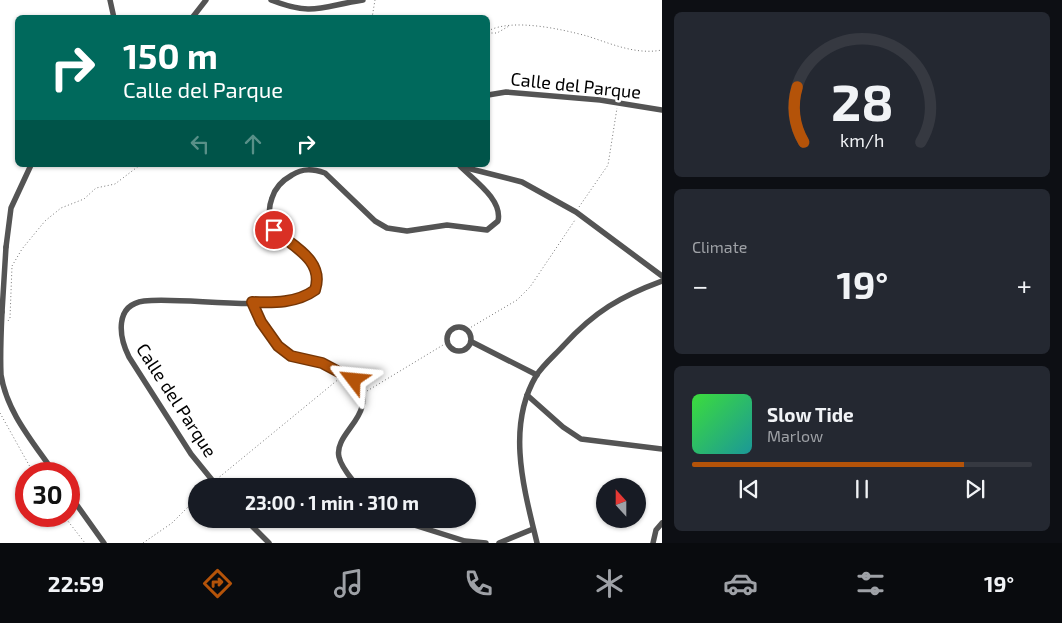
<!DOCTYPE html>
<html lang="en">
<head>
<meta charset="utf-8">
<style>
  body { margin:0; font-family:"Exo 2",sans-serif; background:#242831; color:#f1f3f6; height:100vh; display:flex; flex-direction:column; font-size:19px; white-space:nowrap }
  * { box-sizing:border-box; margin:0 }
  p { font-size:16px; color:#9ea1a6 }
  .icon { flex:none; width:28px; height:28px; fill:none; stroke:currentColor; stroke-width:2; stroke-linecap:round; stroke-linejoin:round }
  .map { position:relative; flex:1; overflow:hidden }
  .details { display:flex; flex-direction:column; gap:12px; padding:12px; background:#0d0f14; width:400px }
  .details>* { flex:none }
  .guide { position:absolute; left:15px; top:15px; width:475px; height:152px; border-radius:8px; box-shadow:0 1px 4px #0004; background:#00695c; color:#fff; overflow:hidden }
  .needle { width:32px; rotate:339deg }
  .controls { position:absolute; left:596px; top:478px; display:grid; gap:10px }
  .controls a { display:grid; place-items:center; width:50px; height:50px; border-radius:50%; background:#171b24; box-shadow:0 1px 4px #0004; font-size:25px }
  .speed { position:absolute; left:15px; top:462px; display:flex; gap:10px; font-size:25px; font-weight:700; text-align:center }
  .speed>* { display:grid; place-content:center; width:65px; height:65px; border-radius:50%; background:#171b24; box-shadow:0 1px 4px #0004; line-height:1 }
  .speed .limit { border:8px solid #d22; background:#fff; color:#111 }
  .pin { position:absolute; display:grid; place-items:center; width:42px; height:42px; color:#fff; margin:-21px; border:2px solid #fff; border-radius:50%; box-shadow:0 1px 5px #0007 }
  .me { position:absolute; width:55px; margin:-28px; rotate:299deg; stroke-linejoin:round; filter:drop-shadow(0 0 4px #0008) }
  .turn { display:flex; align-items:center; gap:18px; height:105px; padding:0 25px; font-size:22px }
  .turn .icon { width:65px; height:65px; stroke-width:2.5 }
  .turn b { display:block; font-size:35px; line-height:42px }
  .lanes { display:flex; align-items:center; height:48px; padding:0 25px; background:#0003; justify-content:center; gap:25px; direction:ltr }
  .lanes .off { opacity:.35 }
  .big { font-size:38px; font-weight:700; line-height:1.1 }
  .details .card { flex:1; display:flex; flex-direction:column; justify-content:center; gap:8px; min-width:0; padding:0 18px; border-radius:8px; background:#242831 }
  .details .dial { align-items:center; gap:0 }
  .dial svg { height:130px; overflow:visible; fill:none; stroke:#363941; stroke-width:7; stroke-linecap:round; text-anchor:middle }
  .dial text { fill:#f1f3f6; stroke:none }
  .song { display:flex; align-items:center; gap:15px }
  .cover { width:60px; height:60px; border-radius:8px; background:linear-gradient(135deg,hsl(120 70% 55%),hsl(180 70% 35%)) }
  .played { height:5px; border-radius:2px; background:linear-gradient(90deg,#b45309 80%,#363941 80%) }
  .keys { display:flex; justify-content:space-around; direction:ltr }
  .heat { display:flex; justify-content:space-between; align-items:center; font-size:28px; direction:ltr }
  .trip { position:absolute; left:188px; top:478px; width:288px; height:50px; border-radius:25px; background:#171b24; box-shadow:0 1px 4px #0004; font-weight:700; line-height:50px; text-align:center }
  .menu { display:flex; height:80px; justify-content:space-around; align-items:center; background:#090b0e; color:#9ea1a6 }
  .menu .icon { width:35px; height:35px }
  .menu .selected { color:#b45309 }
  .menu b { font-size:22px; color:#f1f3f6 }
  main { display:flex; flex:1; min-height:0 }
  .map>svg:first-child { display:block }
  .lines { fill:none; stroke-linecap:round; stroke-linejoin:round }
  .path { stroke:#767676; stroke-width:1; stroke-dasharray:1 2.5; stroke-linecap:butt }
  .street { stroke:#545454; stroke-width:5.5 }
  .street-bridge { stroke:#545454; stroke-width:5.5 }
  .route-casing { stroke:#753606; stroke-width:12 }
  .route { stroke:#b45309; stroke-width:9 }
  .labels { text-anchor:middle; dominant-baseline:central; stroke-width:4.5; stroke-linejoin:round; paint-order:stroke }
  .street-label { font-size:18px; fill:#000; stroke:#fff }
</style>
</head>
<body>
<main>
<div class="map">
<svg width="662" height="543" viewBox="0 0 662 543">
  <rect width="100%" height="100%" fill="#fff"/>
  <g class="lines">
    <g class="path">
      <path d="M372 18 375 0"/>
      <path d="M488 31C512 18 561 29 587 36 612 44 636 55 662 50"/>
      <path d="M488 33H497L509 26"/>
      <path d="M579 207 608 165 617 108"/>
      <path d="M12 266 22 249 45 221 61 208 84 199 96 188 115 184 140 165"/>
      <path d="M8 321 10 318 12 266"/>
      <path d="M468 329 517 300 530 287 575 220"/>
      <path d="M367 391 448 342"/>
      <path d="M0 413 34 474"/>
      <path d="M217 479 340 378"/>
      <path d="M64 516 85 543"/>
      <path d="M143 543 172 523 196 499"/>
    </g>
    <g class="street">
      <path d="M110 0 114 18"/>
      <path d="M271 0C314 17 322 6 363 0"/>
      <path d="M192 18 206 0"/>
      <path d="M488 95 506 92 600 100 662 110"/>
      <path d="M463 167 522 182 576 212 662 276"/>
      <path d="M6 247 11 208 31 165"/>
      <path d="M252 302C260 320 272 349 292 357 301 360 313 359 322 363 331 366 349 375 355 381 381 414 333 432 339 457 341 467 351 478 357 486"/>
      <path d="M2 312C1 333 0 354 1 375 7 413 34 443 55 474"/>
      <circle cx="459" cy="339" r="12"/>
      <path d="M472 342 537 375"/>
      <path d="M527 395 563 427 581 439 662 449"/>
      <path d="M217 486 191 454 129 357C119 337 114 305 144 301 190 296 279 316 315 290 331 246 254 245 272 198 275 188 283 180 292 175 303 168 313 169 325 173L375 221 387 228 407 231 447 225 487 230 498 221C503 199 472 179 459 165"/>
      <path d="M69 494 104 543"/>
      <path d="M245 519 269 543"/>
      <path d="M395 519 465 541 486 543"/>
      <path d="M499 543 533 529"/>
      <path d="M537 543C524 489 506 427 536 376 543 365 555 355 564 345 594 312 621 296 662 281"/>
      <path d="M653 543 656 530 662 523"/>
    </g>
    <path class="street-bridge" d="M2 312 6 247"/>
  </g>
  <g class="lines">
    <g class="route-casing">
      <path id="route" d="M274 230C292 246 325 260 315 290 297 303 274 303 252 302L261 322 278 346 291 356 322 363 354 380"/>
    </g>
    <use href="#route" class="route"/>
  </g>
  <g class="labels">
    <g class="street-label">
      <text transform="translate(576 85) rotate(6)">Calle del Parque</text>
      <text transform="translate(177 400) rotate(57)">Calle del Parque</text>
    </g>
  </g>
</svg>
<div class="controls">
<a><svg class="needle" viewBox="-14 -14 28 28"><path d="M0-13l5 13h-10z" fill="#e53935"/><path d="M0 13l5-13h-10z" fill="#9ea1a6"/></svg></a>
</div>
<div class="speed"><div class="limit">30</div></div>
<div class="pin" style="left:274px;top:230px;background:#d93025"><svg class="icon" aria-label="arrive" viewBox="0 0 24 24"><path d="M6 21V4h12l-3 4 3 4H6"/></svg></div>
<svg class="me" style="left:354px;top:380px" viewBox="-20 -20 40 40"><path d="M0-17L14 15 0 8-14 15z" fill="#b45309" stroke="#fff" stroke-width="4"/></svg>
<div class="trip">23:00 · 1 min · 310 m</div>
<div class="guide">
<div class="turn"><svg class="icon" aria-label="right" viewBox="0 0 24 24"><path d="M7 20v-9h11M14 6l5 5-5 5"/></svg><div><b>150 m</b>Calle del Parque</div></div>
<div class="lanes"><svg class="icon off" aria-label="left" viewBox="0 0 24 24"><path d="M17 20v-9H6M10 6l-5 5 5 5"/></svg><svg class="icon off" aria-label="ahead" viewBox="0 0 24 24"><path d="M12 20V5M6 11l6-6 6 6"/></svg><svg class="icon" aria-label="right" viewBox="0 0 24 24"><path d="M7 20v-9h11M14 6l5 5-5 5"/></svg></div>
</div>
</div>
<section class="details">
<div class="card dial"><svg viewBox="0 0 100 80">
<path d="M14 69A42 42 0 1 1 86 69"/>
<path d="M14 69A42 42 0 0 1 10 35" stroke="#b45309"/>
<text x="50" y="56" font-size="32" font-weight="700">28</text>
<text x="50" y="72" font-size="11">km/h</text>
</svg></div>
<div class="card"><p>Climate</p>
<div class="heat"><a>−</a><b class="big">19°</b><a>+</a></div>
</div>
<div class="card">
<div class="song"><i class="cover"></i><div><b>Slow Tide</b><p>Marlow</p></div></div>
<div class="played"></div>
<div class="keys"><svg class="icon" aria-label="previous" viewBox="0 0 24 24"><path d="M18 5L8 12l10 7zM5 5v14"/></svg><svg class="icon" aria-label="pause" viewBox="0 0 24 24"><path d="M8 5v14M16 5v14"/></svg><svg class="icon" aria-label="next" viewBox="0 0 24 24"><path d="M6 5l10 7-10 7zM19 5v14"/></svg></div>
</div>
</section>
</main>
<nav class="menu">
<b>22:59</b>
<svg class="icon selected" aria-label="directions" viewBox="0 0 24 24"><path d="M12 3l9 9-9 9-9-9zM9 14v-3h6M13 9l2 2-2 2"/></svg>
<svg class="icon" aria-label="music" viewBox="0 0 24 24"><path d="M9 18V5l10-2v13"/><circle cx="6" cy="18" r="3"/><circle cx="16" cy="16" r="3"/></svg>
<svg class="icon" aria-label="phone" viewBox="0 0 24 24"><path d="M5 4h4l2 5-3 2q2 4 5 5l2-3 5 2v4C11 20 4 13 5 4z"/></svg>
<svg class="icon" aria-label="climate" viewBox="0 0 24 24"><path d="M12 3v18M4 7l16 10M4 17L20 7"/></svg>
<svg class="icon" aria-label="car" viewBox="0 0 24 24"><path d="M5 17H2v-5l4-1 3-4h7l3 4 3 1v5h-3M9 17h6M6 11h13"/><circle cx="7" cy="17" r="2"/><circle cx="17" cy="17" r="2"/></svg>
<svg class="icon" aria-label="filters" viewBox="0 0 24 24"><path d="M4 7h16M4 17h16"/><circle cx="9" cy="7" r="2"/><circle cx="15" cy="17" r="2"/></svg>
<b>19°</b>
</nav>
</body>
</html>
